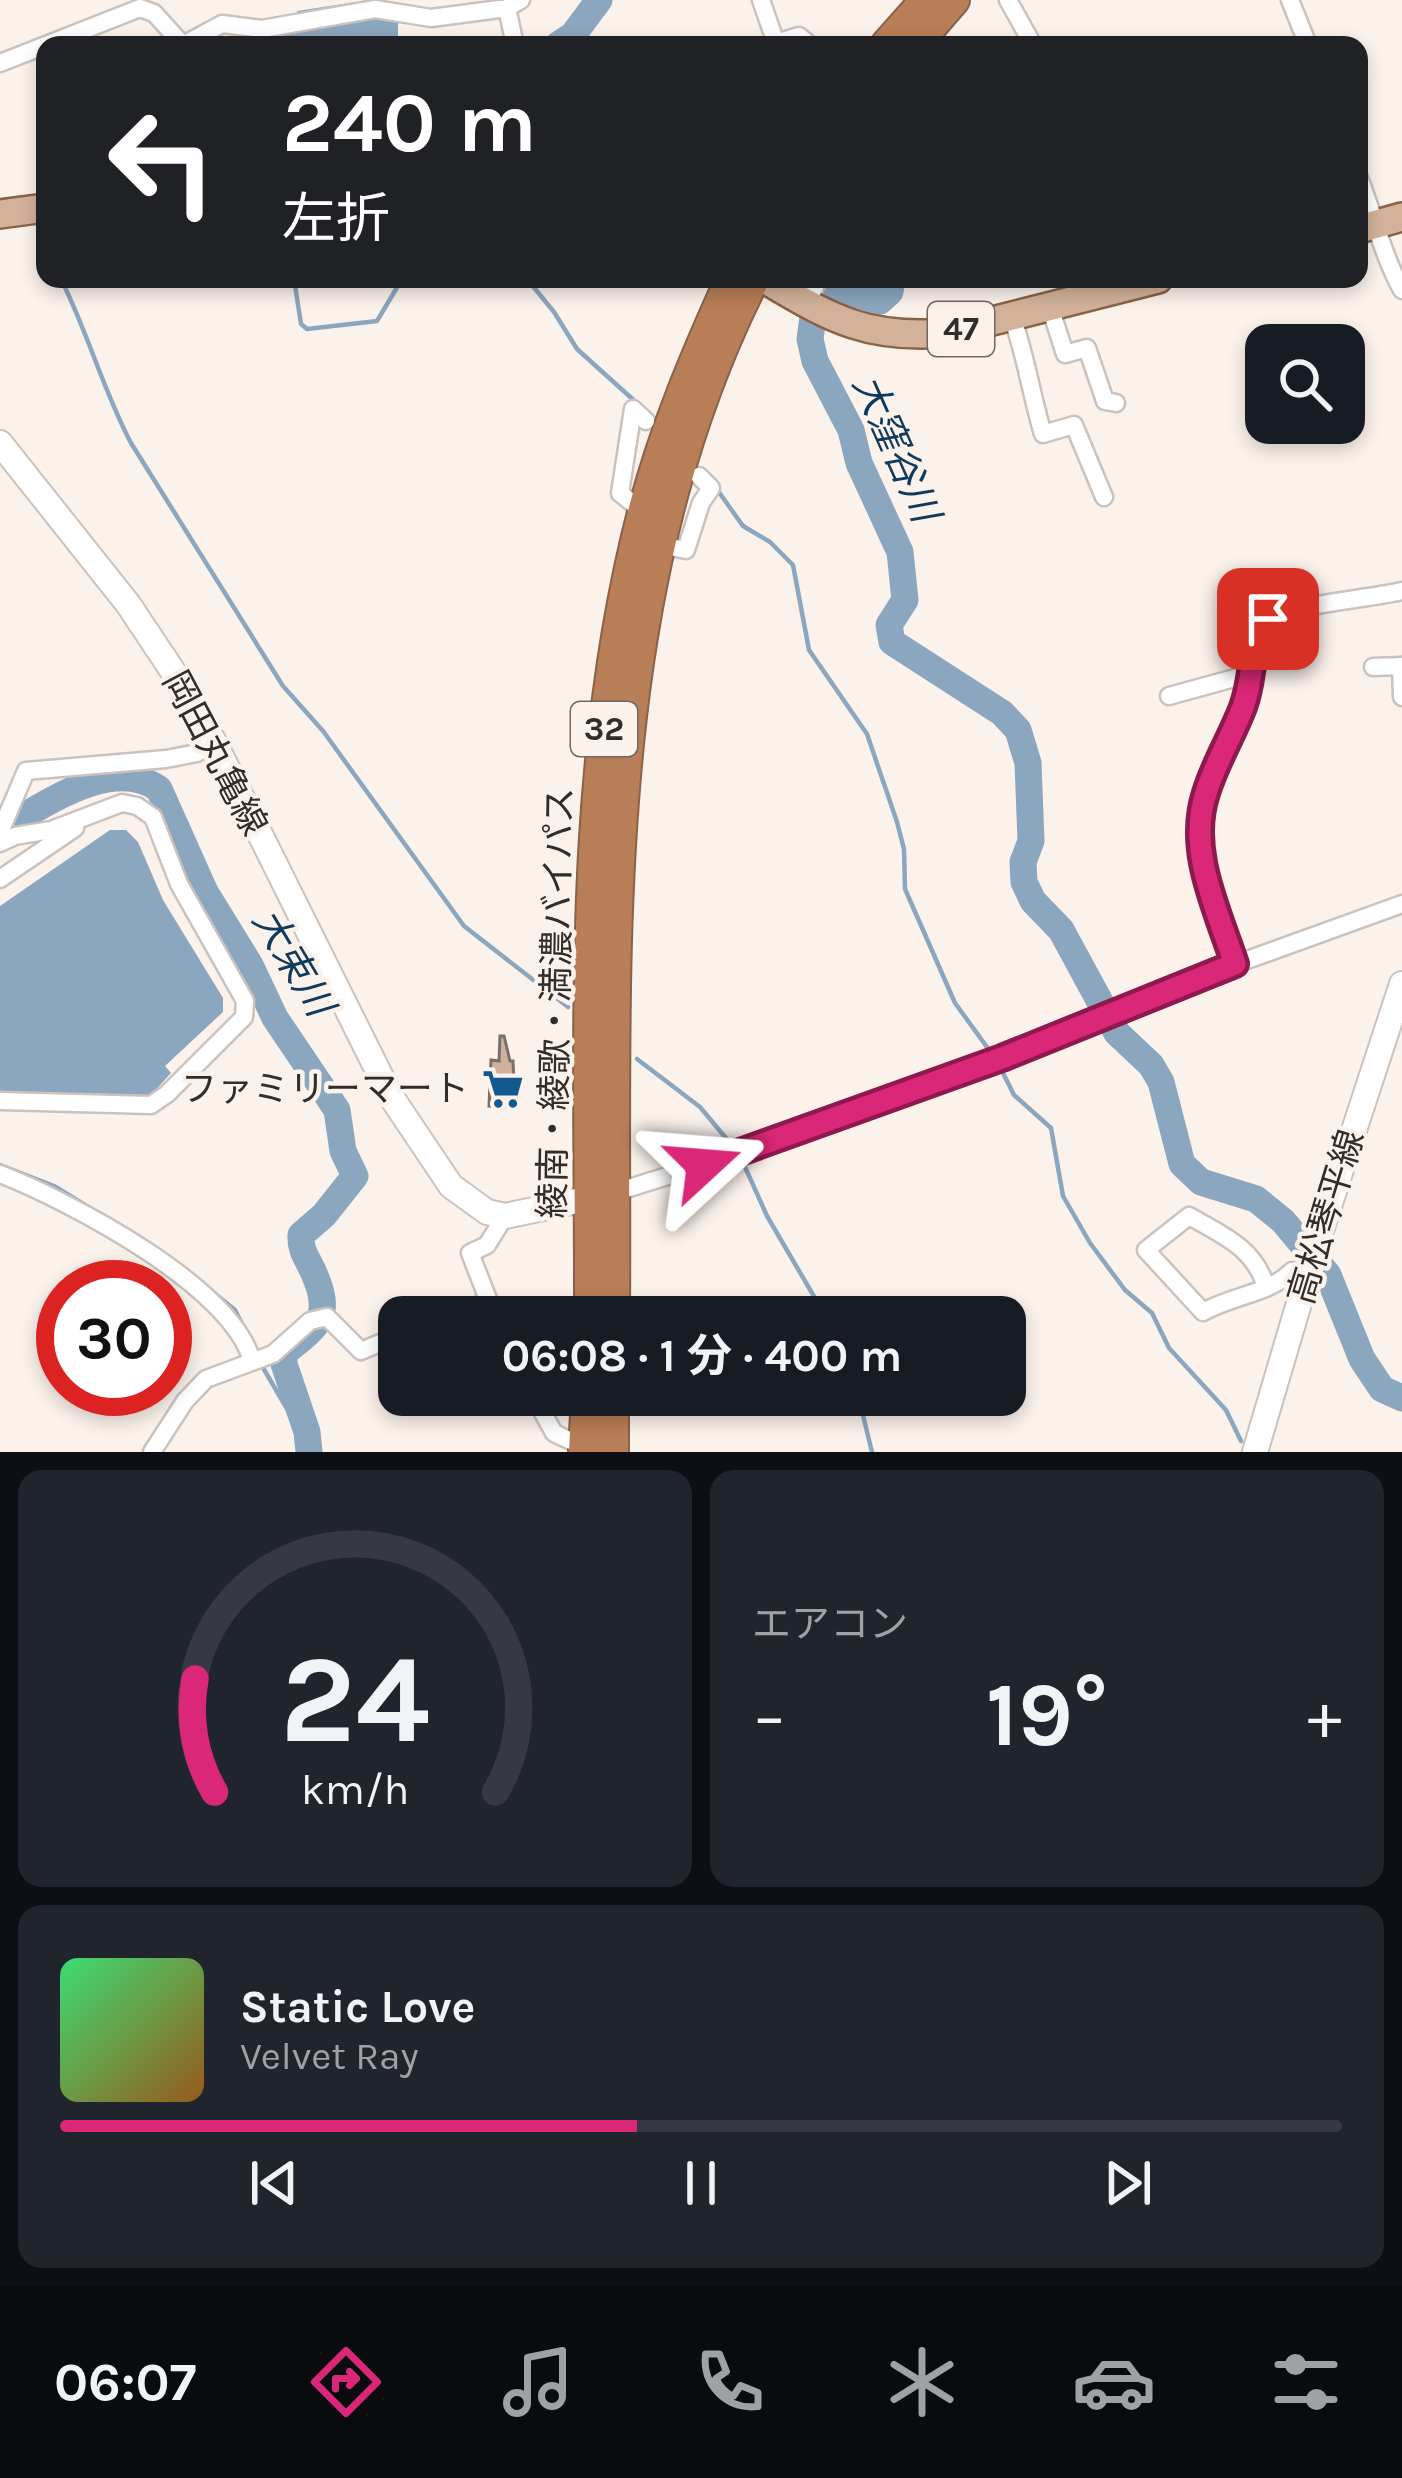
<!DOCTYPE html>
<html lang="ja">
<head>
<meta charset="utf-8">
<style>
  body { margin:0; font-family:Karla,"Noto Sans JP",sans-serif; background:#20242c; color:#f1f3f6; height:100vh; display:flex; flex-direction:column; font-size:45px; white-space:nowrap }
  * { box-sizing:border-box; margin:0 }
  p { font-size:39px; color:#9ea1a6 }
  .icon { flex:none; width:66px; height:66px; fill:none; stroke:currentColor; stroke-width:2; stroke-linecap:round; stroke-linejoin:round }
  .map { position:relative; height:1452px; overflow:hidden }
  .side { display:flex; flex-direction:column; gap:18px; padding:18px; background:#0d0f14; flex:1 }
  .side>* { flex:none }
  .top-card { position:absolute; left:36px; top:36px; width:1332px; height:252px; border-radius:24px; box-shadow:0 6px 18px #0003; background:#202124; color:#fff; overflow:hidden }
  .fabs { position:absolute; left:1245px; top:324px; display:grid; gap:24px }
  .fabs a { display:grid; place-items:center; width:120px; height:120px; border-radius:24px; background:#171b24; box-shadow:0 6px 18px #0003; font-size:60px }
  .speed { position:absolute; left:36px; top:1260px; display:flex; gap:24px; font-size:60px; font-weight:700; text-align:center }
  .speed>* { display:grid; place-content:center; width:156px; height:156px; border-radius:50%; background:#171b24; box-shadow:0 6px 18px #0003; line-height:1 }
  .speed .limit { border:18px solid #d22; background:#fff; color:#111 }
  .pin { position:absolute; display:grid; place-items:center; width:102px; height:102px; color:#fff; margin:-51px; border-radius:24px; box-shadow:0 6px 18px #0006 }
  .me { position:absolute; width:132px; margin:-66px; rotate:71deg; stroke-linejoin:round; filter:drop-shadow(0 0 9px #0008) }
  .turn { display:flex; align-items:center; gap:42px; height:252px; padding:0 48px; font-size:54px }
  .turn .icon { width:156px; height:156px; stroke-width:2.5 }
  .turn b { display:block; font-size:84px; line-height:102px }
  .big { font-size:90px; font-weight:700; line-height:1.1 }
  .side .widget { flex:1; display:flex; flex-direction:column; justify-content:center; gap:18px; min-width:0; padding:0 42px; border-radius:24px; background:#20242c }
  .side .dial { align-items:center; gap:0 }
  .dial svg { height:312px; overflow:visible; fill:none; stroke:#363941; stroke-width:7; stroke-linecap:round; text-anchor:middle }
  .dial text { fill:#f1f3f6; stroke:none }
  .song { display:flex; align-items:center; gap:36px }
  .cover { width:144px; height:144px; border-radius:18px; background:linear-gradient(135deg,hsl(140 70% 55%),hsl(30 70% 35%)) }
  .played { height:12px; border-radius:6px; background:linear-gradient(90deg,#db2777 45%,#363941 45%) }
  .keys { display:flex; justify-content:space-around; direction:ltr }
  .heat { display:flex; justify-content:space-between; align-items:center; font-size:66px; direction:ltr }
  .side .tiles { flex:1; display:grid; gap:18px; grid-template-columns:1fr 1fr }
  .widget:last-child { grid-column:span 2 }
  .trip { position:absolute; left:378px; top:1296px; width:648px; height:120px; border-radius:24px; background:#171b24; box-shadow:0 6px 18px #0003; font-weight:700; line-height:120px; text-align:center }
  .dock { display:flex; height:192px; justify-content:space-around; align-items:center; background:#090b0e; color:#9ea1a6 }
  .dock .icon { width:84px; height:84px }
  .dock .on { color:#db2777 }
  .dock b { font-size:54px; color:#f1f3f6 }
  .map>svg:first-child { display:block }
  .water { fill:#8ba6bf }
  .lines { fill:none; stroke-linecap:round; stroke-linejoin:round }
  .stream { stroke:#8ba6bf; stroke-width:4.5 }
  .river { stroke:#8ba6bf; stroke-width:27 }
  .building { fill:#d1b19d; stroke:#78706b; stroke-width:3 }
  .street-casing { stroke:#cbc2bd; stroke-width:21 }
  .secondary-casing { stroke:#cbc2bd; stroke-width:28 }
  .primary-casing { stroke:#896248; stroke-width:32 }
  .highway-casing { stroke:#896248; stroke-width:34 }
  .street { stroke:#fff; stroke-width:16 }
  .secondary { stroke:#fff; stroke-width:24 }
  .primary { stroke:#d4b29a; stroke-width:27 }
  .highway { stroke:#b87e57; stroke-width:30 }
  .route-casing { stroke:#8e194d; stroke-width:30 }
  .route { stroke:#db2777; stroke-width:21 }
  .labels { text-anchor:middle; dominant-baseline:central; stroke-width:9; stroke-linejoin:round; paint-order:stroke }
  .shield { fill:#fcf2ec; stroke:#6e6865; stroke-width:3 }
  .shield-label { font-size:33px; font-weight:bold; fill:#312d2b }
  .street-label { font-size:36px; fill:#312d2b; stroke:#fcf2ec }
  .poi-label { font-size:36px; fill:#312d2b; stroke:#fcf2ec; text-anchor:end }
  .water-label { font-size:39px; font-style:italic; fill:#0d3a5d; stroke:#fcf2ec }
</style>
</head>
<body>
<div class="map">
<svg width="1402" height="1452" viewBox="0 0 1402 1452">
  <rect width="100%" height="100%" fill="#fcf2ec"/>
  <g class="water">
    <path d="M378 16 398 17V45H274L270 34Z"/>
    <path d="M110 830H126L138 842 163 900 223 998V1012L165 1066 171 1073 151 1095 139 1100 0 1095V906Z"/>
  </g>
  <g class="lines">
    <g class="stream">
      <path d="M299 13 371 2"/>
      <path d="M0 71 45 54"/>
      <path d="M61 279C88 333 103 390 131 443L283 686 323 731 464 926 568 1007"/>
      <path d="M294 279 301 324 307 329 377 321 402 279"/>
      <path d="M527 279 554 312 577 349 638 404"/>
      <path d="M716 488 743 526 770 542 793 565 809 650 867 734 897 822 904 849 905 889 955 1003 992 1054"/>
      <path d="M990 1050 1101 1006"/>
      <path d="M637 1059 700 1107 735 1149"/>
      <path d="M1002 1071 1014 1095 1051 1128 1063 1196 1090 1243 1125 1290 1152 1313 1169 1348 1226 1410 1241 1441"/>
      <path d="M741 1158 767 1216 826 1317"/>
      <path d="M0 1165 54 1186 90 1208"/>
      <path d="M208 1288 235 1310 244 1328"/>
      <path d="M262 1366 293 1419 302 1452"/>
      <path d="M858 1395 872 1452"/>
    </g>
    <g class="river">
      <path d="M558 45 573 35 599 0"/>
      <path d="M833 297 858 295 880 301 890 292 892 279"/>
      <path d="M813 317 810 339 815 361 851 430 859 463 900 552 905 600 889 625 892 642 1002 713 1018 730 1028 763 1031 841 1023 862 1024 882 1033 901 1061 930 1117 1033 1151 1065 1161 1082 1182 1164 1201 1182 1256 1199 1283 1221 1328 1275 1362 1359 1382 1389 1402 1398"/>
      <path d="M0 830C43 806 112 755 159 789L205 892 250 965 275 1018 337 1110 343 1151 355 1176 324 1215 301 1235C300 1250 307 1258 313 1271 334 1317 318 1326 284 1353V1364L307 1432 309 1452"/>
    </g>
  </g>
  <path class="building" d="M500 1036H504L510 1061H513L515 1107 489 1106 491 1060 499 1061Z"/>
  <g class="lines">
    <g class="street-casing">
      <g id="street">
        <path d="M761 0 776 43 799 36 810 45"/>
        <path d="M1008 0 1033 45"/>
        <path d="M1290 0 1308 45"/>
        <path d="M507 8 515 45"/>
        <path d="M183 45 222 24 262 29 375 9 431 18 507 8 521 0"/>
        <path d="M0 63 140 8 154 13 183 45"/>
        <path d="M1359 178C1374 215 1382 254 1402 290"/>
        <path d="M806 304 819 279"/>
        <path d="M1050 307 1065 354 1087 348 1105 401 1116 403"/>
        <path d="M1012 317C1026 356 1031 394 1043 434L1074 425 1104 497"/>
        <path d="M643 512 620 493 633 409 646 421"/>
        <path d="M659 545 686 550 701 503 711 488 699 476"/>
        <path d="M1401 666 1402 697"/>
        <path d="M1373 667 1402 666"/>
        <path d="M1169 696 1249 674"/>
        <path d="M0 832 26 771 166 759 197 753 214 742"/>
        <path d="M0 843 15 836 51 830 122 803 137 806 153 817 179 884 245 1001 244 1017 167 1094 151 1105 0 1101"/>
        <path d="M0 879 75 828"/>
        <path d="M1236 964C1217 910 1188 851 1205 794 1215 761 1237 732 1245 700 1251 675 1247 639 1267 620 1283 606 1374 598 1402 591"/>
        <path d="M0 1174C69 1201 232 1286 252 1361"/>
        <path d="M613 1193 741 1153 1002 1057 1236 964 1402 904"/>
        <path d="M1266 1288C1256 1249 1223 1235 1189 1216L1146 1250 1203 1312C1233 1295 1269 1294 1292 1271L1308 1272"/>
        <path d="M448 1317 489 1301"/>
        <path d="M495 1317 470 1253 487 1245 505 1216"/>
        <path d="M533 1395 554 1433 584 1447"/>
        <path d="M152 1452 185 1401 206 1379 273 1354 310 1321 327 1317 361 1351 399 1335"/>
      </g>
    </g>
    <g class="secondary-casing">
      <g id="secondary">
        <path d="M0 443 128 604 174 673 214 742 390 1095 451 1186 487 1212 505 1216 605 1195"/>
        <path d="M1255 1452 1315 1249 1402 984"/>
      </g>
    </g>
    <g class="primary-casing">
      <g id="primary">
        <path d="M0 214 45 208"/>
        <path d="M1359 229 1402 217"/>
        <path d="M771 283C833 320 870 339 945 333L1158 279"/>
      </g>
    </g>
    <g class="highway-casing">
      <g id="highway">
        <path d="M886 45 926 0"/>
        <path d="M915 45 954 0"/>
        <path d="M590 1317C591 1047 575 773 644 509 665 429 697 354 731 279"/>
        <path d="M614 1317C617 967 591 601 754 279"/>
        <path d="M584 1452 587 1395"/>
        <path d="M613 1452V1395"/>
      </g>
    </g>
    <use href="#street" class="street"/>
    <use href="#secondary" class="secondary"/>
    <use href="#primary" class="primary"/>
    <use href="#highway" class="highway"/>
  </g>
  <g class="lines">
    <g class="route-casing">
      <path id="route" d="M704 1165 1002 1058 1235 964C1217 909 1187 850 1206 793 1215 763 1232 736 1243 707 1255 675 1248 649 1268 619"/>
    </g>
    <use href="#route" class="route"/>
  </g>
  <defs>
    <g id="supermarket-bare" transform="scale(3.24)"><path d="M-6-5.5h2.5l.6 2H6L4.5 2H-2.5L-4.4-4H-6ZM-1.5 3.2a1.3 1.3 0 1 0 .1 0ZM3 3.2a1.3 1.3 0 1 0 .1 0Z" fill="#13598e" stroke="#fcf2ec" stroke-width="2.5" paint-order="stroke"/></g>
  </defs>
  <g fill-rule="evenodd">
    <use href="#supermarket-bare" x="503" y="1089"/>
  </g>
  <g class="labels">
    <g class="shield">
      <rect x="928" y="302" width="66" height="54" rx="9"/>
      <rect x="571" y="702" width="66" height="54" rx="9"/>
    </g>
    <g class="shield-label">
      <text x="961" y="329">47</text>
      <text x="604" y="729">32</text>
    </g>
    <g class="street-label">
      <text transform="translate(215 753) rotate(62)">岡田丸亀線</text>
      <text transform="translate(556 1003) rotate(-89)">綾南・綾歌・満濃バイパス</text>
      <text transform="translate(1326 1217) rotate(-73)">高松琴平線</text>
    </g>
    <g class="poi-label">
      <text x="469" y="1089">ファミリーマート</text>
    </g>
    <g class="water-label">
      <text transform="translate(896 448) rotate(66)">大窪谷川</text>
      <text transform="translate(293 962) rotate(59)">大束川</text>
    </g>
  </g>
</svg>
<div class="fabs">
<a><svg class="icon" aria-label="search" viewBox="0 0 24 24"><circle cx="10" cy="10" r="6"/><path d="M15 15l6 6"/></svg></a>
</div>
<div class="speed"><div class="limit">30</div></div>
<div class="pin" style="left:1268px;top:619px;background:#d93025"><svg class="icon" aria-label="arrive" viewBox="0 0 24 24"><path d="M6 21V4h12l-3 4 3 4H6"/></svg></div>
<svg class="me" style="left:704px;top:1165px" viewBox="-20 -20 40 40"><path d="M0-17L14 15 0 8-14 15z" fill="#db2777" stroke="#fff" stroke-width="4"/></svg>
<div class="trip">06:08 · 1 分 · 400 m</div>
<div class="top-card">
<div class="turn"><svg class="icon" aria-label="left" viewBox="0 0 24 24"><path d="M17 20v-9H6M10 6l-5 5 5 5"/></svg><div><b>240 m</b>左折</div></div>
</div>
</div>
<section class="side">
<div class="tiles">
<div class="widget dial"><svg viewBox="0 0 100 80">
<path d="M14 69A42 42 0 1 1 86 69"/>
<path d="M14 69A42 42 0 0 1 9 40" stroke="#db2777"/>
<text x="50" y="56" font-size="32" font-weight="700">24</text>
<text x="50" y="72" font-size="11">km/h</text>
</svg></div>
<div class="widget"><p>エアコン</p>
<div class="heat"><a>−</a><b class="big">19°</b><a>+</a></div>
</div>
<div class="widget">
<div class="song"><i class="cover"></i><div><b>Static Love</b><p>Velvet Ray</p></div></div>
<div class="played"></div>
<div class="keys"><svg class="icon" aria-label="previous" viewBox="0 0 24 24"><path d="M18 5L8 12l10 7zM5 5v14"/></svg><svg class="icon" aria-label="pause" viewBox="0 0 24 24"><path d="M8 5v14M16 5v14"/></svg><svg class="icon" aria-label="next" viewBox="0 0 24 24"><path d="M6 5l10 7-10 7zM19 5v14"/></svg></div>
</div>
</div>
</section>
<nav class="dock">
<b>06:07</b>
<svg class="icon on" aria-label="directions" viewBox="0 0 24 24"><path d="M12 3l9 9-9 9-9-9zM9 14v-3h6M13 9l2 2-2 2"/></svg>
<svg class="icon" aria-label="music" viewBox="0 0 24 24"><path d="M9 18V5l10-2v13"/><circle cx="6" cy="18" r="3"/><circle cx="16" cy="16" r="3"/></svg>
<svg class="icon" aria-label="phone" viewBox="0 0 24 24"><path d="M5 4h4l2 5-3 2q2 4 5 5l2-3 5 2v4C11 20 4 13 5 4z"/></svg>
<svg class="icon" aria-label="climate" viewBox="0 0 24 24"><path d="M12 3v18M4 7l16 10M4 17L20 7"/></svg>
<svg class="icon" aria-label="car" viewBox="0 0 24 24"><path d="M5 17H2v-5l4-1 3-4h7l3 4 3 1v5h-3M9 17h6M6 11h13"/><circle cx="7" cy="17" r="2"/><circle cx="17" cy="17" r="2"/></svg>
<svg class="icon" aria-label="filters" viewBox="0 0 24 24"><path d="M4 7h16M4 17h16"/><circle cx="9" cy="7" r="2"/><circle cx="15" cy="17" r="2"/></svg>
</nav>
</body>
</html>
